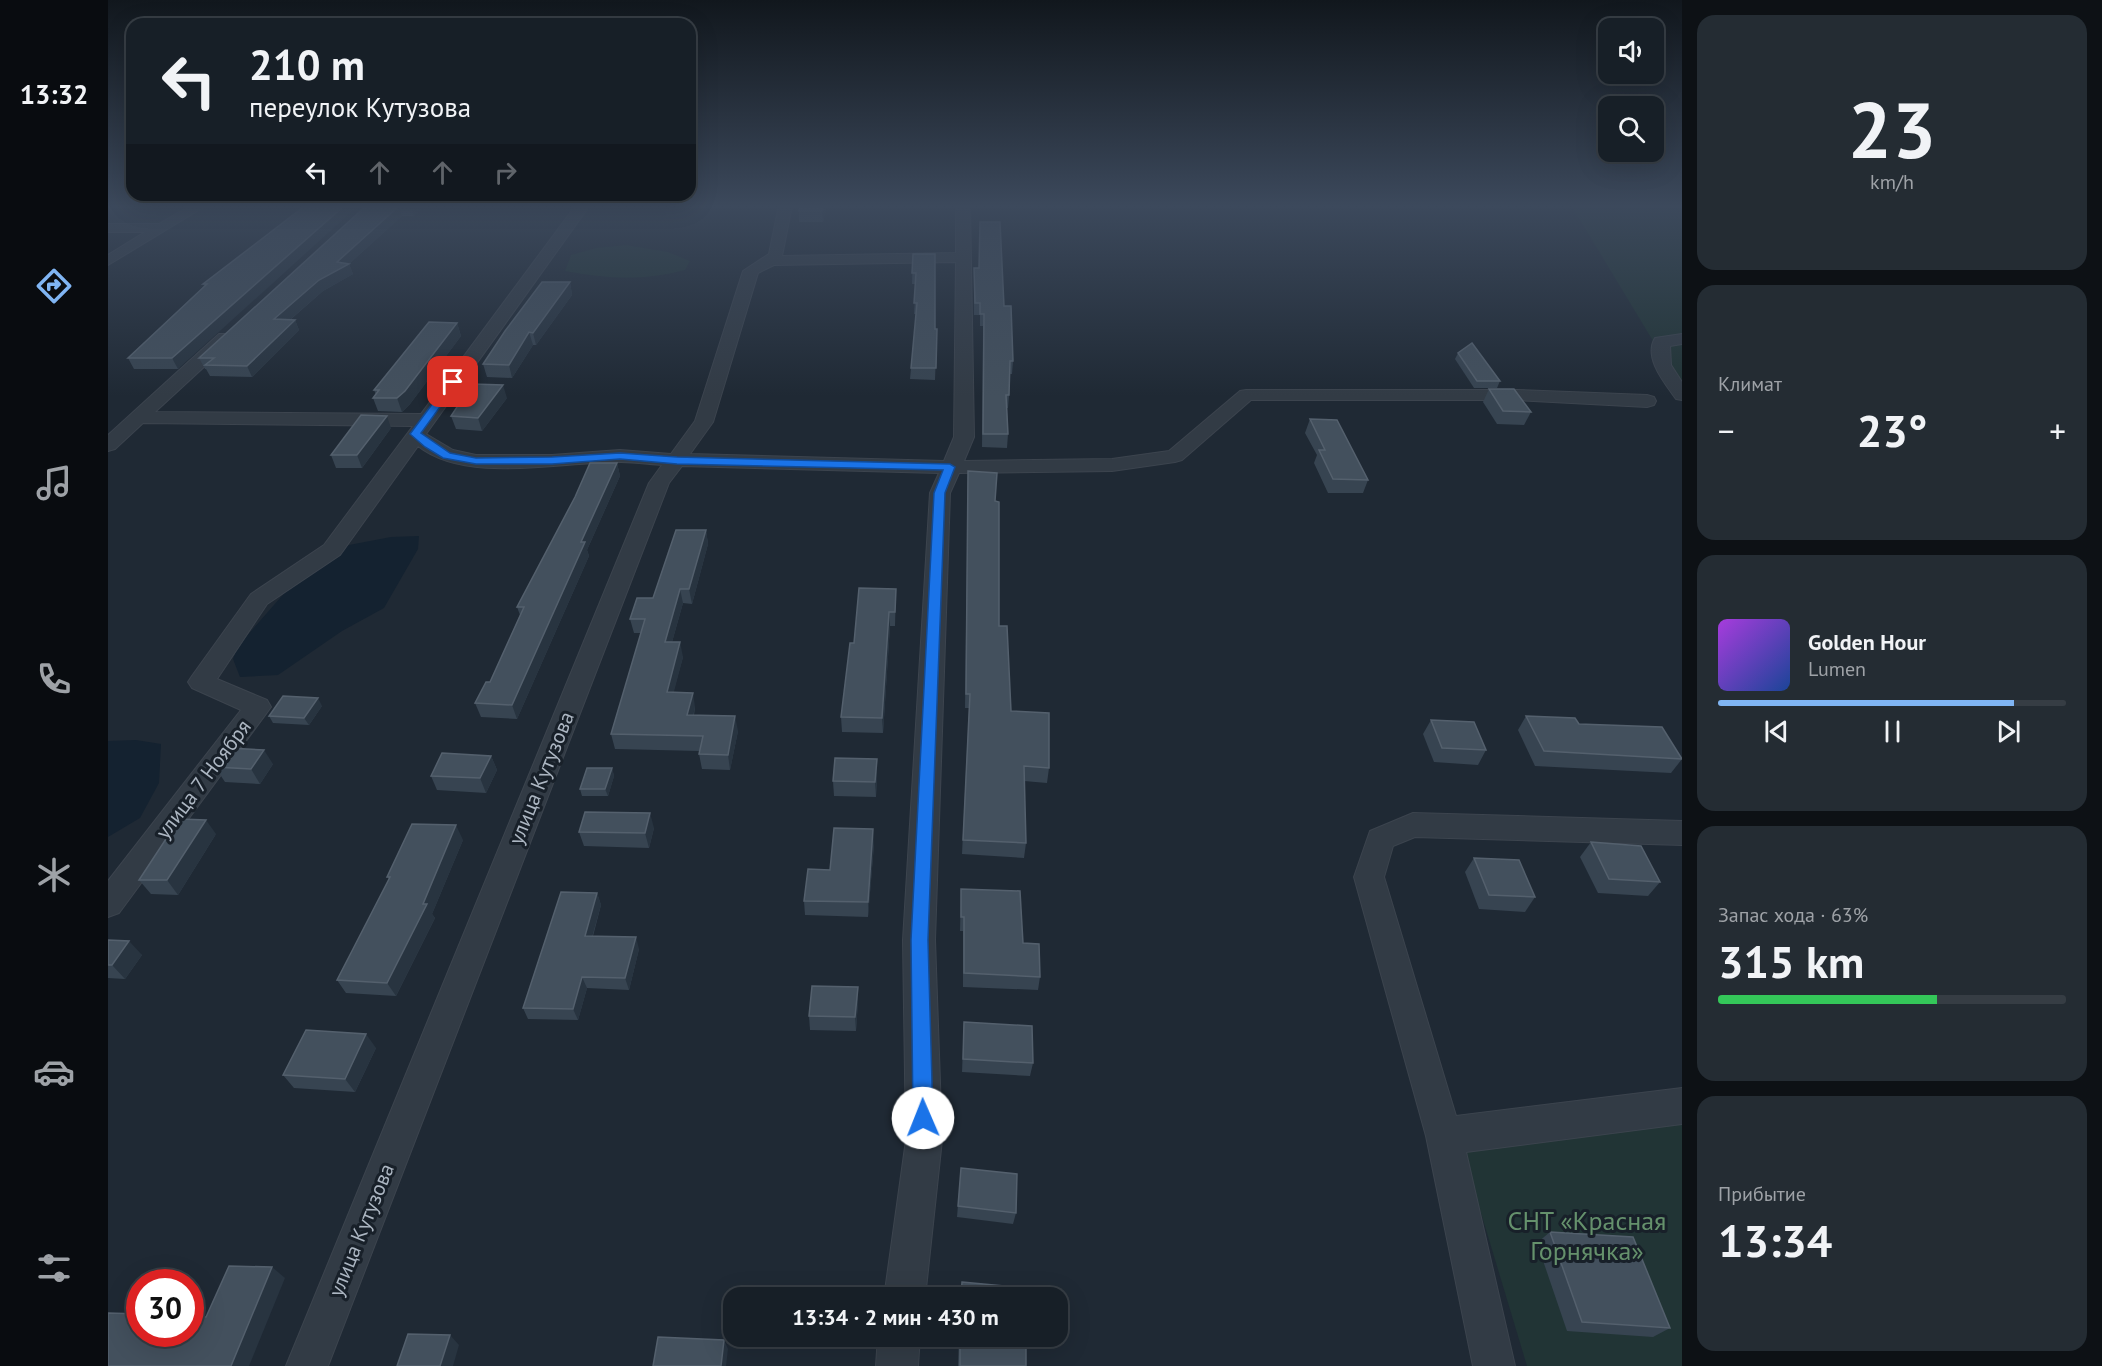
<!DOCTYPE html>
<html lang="ru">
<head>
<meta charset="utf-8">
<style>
  body { margin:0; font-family:"PT Sans",sans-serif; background:#242c33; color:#f1f3f6; height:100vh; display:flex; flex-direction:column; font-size:22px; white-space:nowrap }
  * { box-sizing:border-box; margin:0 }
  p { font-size:20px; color:#9ea2a7 }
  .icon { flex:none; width:33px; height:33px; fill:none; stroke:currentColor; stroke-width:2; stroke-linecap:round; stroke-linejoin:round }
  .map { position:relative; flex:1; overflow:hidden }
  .details { display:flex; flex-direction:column; gap:15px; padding:15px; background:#0d1115; width:420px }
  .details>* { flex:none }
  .top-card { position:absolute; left:18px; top:18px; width:570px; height:183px; border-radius:18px; box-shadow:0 6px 24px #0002,0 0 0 2px #363d44; background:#171f27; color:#f1f3f6; overflow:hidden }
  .tools { position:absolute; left:1490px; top:18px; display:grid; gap:12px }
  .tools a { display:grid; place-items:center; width:66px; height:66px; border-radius:12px; background:#171f27; box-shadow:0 6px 24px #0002,0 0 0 2px #363d44; font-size:30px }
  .speed { position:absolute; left:18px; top:1269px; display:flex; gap:12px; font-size:30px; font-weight:700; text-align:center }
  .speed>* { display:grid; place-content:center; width:78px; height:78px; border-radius:50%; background:#171f27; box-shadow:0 6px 24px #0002,0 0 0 2px #363d44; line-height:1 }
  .speed .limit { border:9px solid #d22; background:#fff; color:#111 }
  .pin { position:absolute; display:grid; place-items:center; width:51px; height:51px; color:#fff; margin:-26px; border-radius:12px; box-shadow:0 3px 9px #0006 }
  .me { position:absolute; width:66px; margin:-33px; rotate:359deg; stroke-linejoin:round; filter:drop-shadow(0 0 4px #0008) }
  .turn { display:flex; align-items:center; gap:21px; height:126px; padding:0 24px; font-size:27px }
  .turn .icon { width:78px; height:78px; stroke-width:2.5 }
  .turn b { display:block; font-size:42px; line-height:51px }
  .lanes { display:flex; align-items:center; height:57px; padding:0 24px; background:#0003; justify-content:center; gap:30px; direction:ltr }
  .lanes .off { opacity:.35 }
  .big { font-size:45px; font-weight:600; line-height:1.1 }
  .details .tile { flex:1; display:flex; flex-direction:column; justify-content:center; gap:9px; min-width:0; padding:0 21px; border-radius:18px; background:#242c33 }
  .details .dial { align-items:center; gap:0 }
  .dial b { font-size:78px; line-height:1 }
  .song { display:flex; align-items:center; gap:18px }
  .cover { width:72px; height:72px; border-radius:9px; background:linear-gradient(135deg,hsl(280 70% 55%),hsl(220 70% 35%)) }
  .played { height:6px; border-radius:3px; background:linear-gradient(90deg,#80b5f3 85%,#363d44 85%) }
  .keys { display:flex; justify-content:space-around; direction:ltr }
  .heat { display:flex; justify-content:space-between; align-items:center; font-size:33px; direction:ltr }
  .charge { height:9px; border-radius:4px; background:linear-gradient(90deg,#34c759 63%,#363d44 0) }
  .trip { position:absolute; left:615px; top:1287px; width:345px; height:60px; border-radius:18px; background:#171f27; box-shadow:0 6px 24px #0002,0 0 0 2px #363d44; font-weight:600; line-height:60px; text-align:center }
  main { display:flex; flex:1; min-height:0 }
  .dock { display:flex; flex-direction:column; width:108px; justify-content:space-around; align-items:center; background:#090c10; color:#9ea2a7 }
  .dock .icon { width:42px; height:42px }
  .dock .on { color:#80b5f3 }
  .dock b { font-size:27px; color:#f1f3f6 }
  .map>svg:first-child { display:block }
  .green { fill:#213435 }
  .water { fill:#142230 }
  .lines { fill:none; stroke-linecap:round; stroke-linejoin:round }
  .minor-casing { stroke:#3c444e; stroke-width:2 }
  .minor { fill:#323b45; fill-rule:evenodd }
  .wall { fill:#374451 }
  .shaded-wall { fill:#283440 }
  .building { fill:#43505d; stroke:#54606d; stroke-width:1.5 }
  .route { fill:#1a73e8; stroke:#114b97; stroke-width:1.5 }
  .labels { text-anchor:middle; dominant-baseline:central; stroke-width:6; stroke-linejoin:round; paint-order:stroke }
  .street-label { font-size:21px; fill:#acb6c2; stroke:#182029 }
  .near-park-label { font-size:26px; fill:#65916c; stroke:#182029 }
</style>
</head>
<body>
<main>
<nav class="dock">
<b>13:32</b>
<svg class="icon on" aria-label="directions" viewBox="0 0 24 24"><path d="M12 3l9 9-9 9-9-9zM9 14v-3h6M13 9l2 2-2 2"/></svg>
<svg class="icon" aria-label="music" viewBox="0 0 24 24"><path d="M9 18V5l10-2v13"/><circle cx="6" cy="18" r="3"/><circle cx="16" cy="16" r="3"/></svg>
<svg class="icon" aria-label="phone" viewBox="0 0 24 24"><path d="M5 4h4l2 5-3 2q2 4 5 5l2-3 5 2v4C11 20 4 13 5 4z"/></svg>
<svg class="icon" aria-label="climate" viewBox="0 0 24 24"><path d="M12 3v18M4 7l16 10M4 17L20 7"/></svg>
<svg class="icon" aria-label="car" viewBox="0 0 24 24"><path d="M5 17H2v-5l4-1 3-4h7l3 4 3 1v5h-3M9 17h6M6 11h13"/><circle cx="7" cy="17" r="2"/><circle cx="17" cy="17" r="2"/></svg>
<svg class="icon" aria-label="filters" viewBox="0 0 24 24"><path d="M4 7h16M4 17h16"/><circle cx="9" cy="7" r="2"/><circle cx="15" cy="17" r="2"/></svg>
</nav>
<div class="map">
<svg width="1574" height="1366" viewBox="0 0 1574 1366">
  <rect width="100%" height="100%" fill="#1f2934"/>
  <g class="green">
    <path d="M1463 205H1574V389Z"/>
    <path d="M518 245 560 252 582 261 577 270C536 281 498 279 457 271L463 255 488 248Z"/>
    <path d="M1574 1122V1366H1419L1355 1153Z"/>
  </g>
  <g class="water">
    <path d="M311 536 310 549 276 608 234 631 170 675 132 677 125 659 130 646 180 589 241 545 283 537Z"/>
    <path d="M28 740 53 744 51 783 32 818 0 837V741Z"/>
  </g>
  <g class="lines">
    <g class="minor-casing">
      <g id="minor">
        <path d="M83 205H99L0 265V255L37 232H0V224H51Z"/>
        <path d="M468 205H482L318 434 345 450 368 455H444L512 450 563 454 587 421 635 271 661 254 671 205 684 206 674 256 848 253V205H862L866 437 856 461 1004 459 1061 451 1132 391 1138 390H1409L1539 395 1546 397 1548 401 1546 405 1539 407 1409 400H1143L1074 460 1067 462 1004 471 851 473 842 493 827 940 834 1140 817 1298H776L798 1140 795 940 822 493 831 473 574 466 561 483 220 1366H178L541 483 554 465C540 464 526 462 513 462 454 461 359 485 310 446L232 555 159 604 109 679 159 700 163 707 11 913 0 917V881L133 710 84 688 80 682 84 676 143 594 216 545 305 426 35 423 7 449 0 451V435L111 334H123L125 338 123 342 47 412 313 414ZM848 262 846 437 836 461 582 454 605 422 650 273 666 265Z"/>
        <path d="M1574 334V344L1562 346 1563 365 1574 382V400L1568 399C1557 383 1535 358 1547 338Z"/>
        <path d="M1305 813 1574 821V845L1307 837 1285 846 1276 877 1348 1116 1574 1088V1124L1358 1152 1407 1366H1365L1318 1136 1246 877 1262 831Z"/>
        <path d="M770 1336H812L810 1366H768Z"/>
      </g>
    </g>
    <use href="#minor" class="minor"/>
  </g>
  <g class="wall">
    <path d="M198 205 70 369H26L20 358 96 286 95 284Z"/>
    <path d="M259 205H316L306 216H294L241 264 245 274 215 291 182 320H187L191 330 144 377 102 376 98 369H97L91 358Z"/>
    <path d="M646 205H669V206Z"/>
    <path d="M688 205H719L715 222H691V211L692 205Z"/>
    <path d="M805 254 827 329H829L827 380 802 379 803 368 808 314H806L808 284H804Z"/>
    <path d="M866 268 896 306 905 361 904 374H902L901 395 900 408H899L900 434 899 448 874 447 875 326H872V315H866Z"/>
    <path d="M462 282 464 295 428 345H425L404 378 379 377 375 364Z"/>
    <path d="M349 323 353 336 302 404 294 412 270 411 265 398 268 395 266 390Z"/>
    <path d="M1350 353 1392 381 1389 388H1366L1347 359Z"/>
    <path d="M1381 389 1423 412 1416 425 1389 424 1375 402Z"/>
    <path d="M399 398 374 431 348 429 343 416Z"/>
    <path d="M1202 419 1260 480 1255 493H1220L1206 463 1209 455 1197 433Z"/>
    <path d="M283 428 254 468H228L223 455Z"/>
    <path d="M509 463 512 476 479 550 481 556 409 719 373 717 367 703 382 682 412 615 409 607Z"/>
    <path d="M860 471 887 501 891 626 903 711 941 768 939 783 916 781 918 843 916 858 854 854 861 708H857Z"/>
    <path d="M598 530 600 544 584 604 575 603 564 642 575 657 565 693 587 707 586 715 630 731 622 770 594 769 591 754 592 751 507 749 503 734 533 633H526L522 619 545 598Z"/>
    <path d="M788 589 787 626H782L775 733 734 732 733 717 746 643Z"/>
    <path d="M214 706 201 725 165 723 161 716Z"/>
    <path d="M1418 716 1574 758V759L1563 773 1427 766 1410 730Z"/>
    <path d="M1323 720 1378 750 1370 765 1326 762 1315 734Z"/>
    <path d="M383 756 389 770 378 793 329 790 323 776Z"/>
    <path d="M165 764 152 784 117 782 107 767Z"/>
    <path d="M504 768 506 776 500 796H474L472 789Z"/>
    <path d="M769 774 768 797 726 796 725 781Z"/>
    <path d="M546 828 541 848 476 846 471 832Z"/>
    <path d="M108 834 70 895 43 894 31 880Z"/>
    <path d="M355 840 324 914 327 918 288 996 238 993 229 980 281 879 279 877Z"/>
    <path d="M1483 842 1552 882 1540 896 1490 893 1472 857Z"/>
    <path d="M766 844 760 917 697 915 696 901Z"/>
    <path d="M1366 858 1427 897 1417 912 1371 909 1357 872Z"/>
    <path d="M853 889 915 943 932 977 930 990 855 987V931H852Z"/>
    <path d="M489 893 493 905 485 936 531 949 521 990 479 988 470 1020 420 1019 415 1008Z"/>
    <path d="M0 940 34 955 17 979 0 978Z"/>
    <path d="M750 987V1001L748 1031 702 1030 701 1016Z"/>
    <path d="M856 1022 925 1063 922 1076 854 1072Z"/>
    <path d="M268 1048 247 1092 186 1088 175 1075Z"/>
    <path d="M853 1168 908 1213 905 1224 849 1217Z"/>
    <path d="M1442 1232 1562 1328 1545 1337 1459 1331 1429 1243Z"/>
    <path d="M851 1336H918V1366H850Z"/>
  </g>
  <g class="shaded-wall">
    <path d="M237 205H251L70 369 64 358Z"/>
    <path d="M305 205H316L306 216 303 207Z"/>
    <path d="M716 205H719L715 222 714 211Z"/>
    <path d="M291 206 294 216 241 264 245 274 215 291 170 330 166 319Z"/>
    <path d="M462 282 464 295 428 345 425 333Z"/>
    <path d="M187 320 191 330 144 377 139 366Z"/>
    <path d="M349 323 353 336 302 404 294 412 289 398Z"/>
    <path d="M421 332 425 345 404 378 401 365Z"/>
    <path d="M395 385 399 398 374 431 370 418Z"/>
    <path d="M279 416 283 428 254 468 249 455Z"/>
    <path d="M509 463 512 476 479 550 481 556 409 719 404 705 473 542Z"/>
    <path d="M598 530 600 544 584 604 581 589Z"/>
    <path d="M572 589 575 603 560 656 557 642Z"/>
    <path d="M781 612 782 626 775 733 774 718Z"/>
    <path d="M572 642 575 657 562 707 559 692Z"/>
    <path d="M585 693 587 707 582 730 579 715Z"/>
    <path d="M210 698 214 706 201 725 196 718Z"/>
    <path d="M627 716 630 731 622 770 620 755Z"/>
    <path d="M156 750 165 764 152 784 143 769Z"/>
    <path d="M383 756 389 770 378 793 372 778Z"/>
    <path d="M769 759V774L768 797 767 782Z"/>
    <path d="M504 768 506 776 500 796 497 789Z"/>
    <path d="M542 813 546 828 541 848 537 833Z"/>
    <path d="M98 820 108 834 70 895 59 880Z"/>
    <path d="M348 825 355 840 324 914 327 918 288 996 279 983 315 904Z"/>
    <path d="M765 829 766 844 760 917V902Z"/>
    <path d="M489 893 493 905 481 948 477 936Z"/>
    <path d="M528 937 531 949 521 990 517 978Z"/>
    <path d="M21 941 34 955 17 979 4 965Z"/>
    <path d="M474 977 479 988 470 1020 465 1009Z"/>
    <path d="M750 987V1001L748 1031 747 1017Z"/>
    <path d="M258 1034 268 1048 247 1092 237 1079Z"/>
    <path d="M164 1267 177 1278 141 1366H123Z"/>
    <path d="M342 1335 351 1345 345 1366H332Z"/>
    <path d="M616 1340 620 1349 618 1366H613Z"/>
  </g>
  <g class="building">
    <path d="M198 205H237L64 358H20L99 284H95Z"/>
    <path d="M259 205H305L303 207 291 206 229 262 241 264 211 280 166 319 187 320 139 366 97 365 106 358H91Z"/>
    <path d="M692 205H716L714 211H691Z"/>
    <path d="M872 222H892L896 306H903L905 361H902L901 395H898L900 434H875L876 314H872V303H867L866 268H871Z"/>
    <path d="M805 254H827V329H829L828 368H803L809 303H806L808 273H804Z"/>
    <path d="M434 282H462L425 333 421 332 401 365 375 364 397 331Z"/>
    <path d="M321 322 349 323 297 391 289 398H265L271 390H266Z"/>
    <path d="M1364 343 1392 381H1369L1350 353Z"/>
    <path d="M364 384 395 385 370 418 343 416Z"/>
    <path d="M1381 389H1406L1423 412 1395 411Z"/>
    <path d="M253 415 279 416 249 455H223Z"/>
    <path d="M1202 419 1229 420 1260 480 1225 479 1211 450H1217Z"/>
    <path d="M482 463H509L473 542H477L404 705 367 703 378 682H382L416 607H409L467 497Z"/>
    <path d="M860 471 889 473 887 501 891 502V626H899L903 711 941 713V768L916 766 918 843 855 840 862 694H858Z"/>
    <path d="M568 530H598L581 589H572L557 642H572L559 692 585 693 579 715 627 716 620 755 591 754 595 736 503 734 537 619H522L529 598H545Z"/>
    <path d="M751 588 788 589 787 612H781L774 718 733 717 742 643H746Z"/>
    <path d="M175 696 210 698 196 718 161 716Z"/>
    <path d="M1418 716 1467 718 1471 724 1554 727 1574 759 1436 751Z"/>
    <path d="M1323 720 1366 722 1378 750 1334 748Z"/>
    <path d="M121 748 156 750 143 769 107 767Z"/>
    <path d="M334 753 383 756 372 778 323 776Z"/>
    <path d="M727 758 769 759 767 782 725 781Z"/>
    <path d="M479 768H504L497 789H472Z"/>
    <path d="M477 812 542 813 537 833 471 832Z"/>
    <path d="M71 819 98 820 59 880H31Z"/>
    <path d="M304 824 348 825 315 904H319L279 983 229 980 282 877H279Z"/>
    <path d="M726 828 765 829 760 902 696 901 700 869 722 870Z"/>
    <path d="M1483 842 1533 846 1552 882 1501 879Z"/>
    <path d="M1366 858 1411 860 1427 897 1381 895Z"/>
    <path d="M853 889 912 891 915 943 931 944 932 977 856 973V917H853Z"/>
    <path d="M453 892 489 893 477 936 528 937 517 978 474 977 465 1009 415 1008Z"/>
    <path d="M0 940 21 941 4 965H0Z"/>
    <path d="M704 986 750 987 747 1017 701 1016Z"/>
    <path d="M856 1022 924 1026 925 1063 855 1059Z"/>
    <path d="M198 1030 258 1034 237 1079 175 1075Z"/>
    <path d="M853 1168 909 1174 908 1213 850 1206Z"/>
    <path d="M1442 1232 1525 1237 1562 1328 1474 1322Z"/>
    <path d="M121 1266 164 1267 123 1366H0V1313L32 1314V1334H82V1316L98 1317Z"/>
    <path d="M854 1282 917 1288V1298H853Z"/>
    <path d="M300 1334 342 1335 332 1366H289Z"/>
    <rect x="852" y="1336" width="66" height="30"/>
    <path d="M550 1337 616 1340 613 1366H545Z"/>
  </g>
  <linearGradient id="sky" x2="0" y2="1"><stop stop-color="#11171d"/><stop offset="0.52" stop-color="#3c495c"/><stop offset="1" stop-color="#3c495c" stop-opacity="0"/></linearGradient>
  <rect width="1574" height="396" fill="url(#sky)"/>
  <path class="route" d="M345 379 350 382 313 433 342 453 368 458 444 457 512 453 569 457 842 464 847 467 837 493 820 940 825 1118 822 1124 815 1127 808 1124 805 1118 803 940 826 493 835 470 569 464 512 459 444 464H368L335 458 317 447 302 434 342 380Z"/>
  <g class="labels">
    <g class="street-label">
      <text transform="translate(433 778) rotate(-68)">улица Кутузова</text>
      <text transform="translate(95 779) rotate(-53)">улица 7 Ноября</text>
      <text transform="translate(253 1230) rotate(-68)">улица Кутузова</text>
    </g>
    <g class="near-park-label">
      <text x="1479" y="1220">СНТ «Красная<tspan x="1479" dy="30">Горнячка»</tspan></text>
    </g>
  </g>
</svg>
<div class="tools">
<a><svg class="icon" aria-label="sound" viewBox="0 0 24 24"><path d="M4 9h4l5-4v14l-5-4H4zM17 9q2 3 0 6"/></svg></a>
<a><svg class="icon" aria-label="search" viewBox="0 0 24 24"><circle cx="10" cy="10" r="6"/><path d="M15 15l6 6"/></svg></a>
</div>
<div class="speed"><div class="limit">30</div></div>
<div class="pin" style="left:345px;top:382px;background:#d93025"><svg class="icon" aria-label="arrive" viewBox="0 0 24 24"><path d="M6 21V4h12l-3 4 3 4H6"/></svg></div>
<svg class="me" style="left:815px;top:1118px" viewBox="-20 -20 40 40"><circle r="19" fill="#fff"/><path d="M0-13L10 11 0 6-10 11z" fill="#1a73e8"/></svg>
<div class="trip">13:34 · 2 мин · 430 m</div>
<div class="top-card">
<div class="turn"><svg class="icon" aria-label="left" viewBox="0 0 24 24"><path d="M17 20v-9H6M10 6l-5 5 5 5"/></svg><div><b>210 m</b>переулок Кутузова</div></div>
<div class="lanes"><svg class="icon" aria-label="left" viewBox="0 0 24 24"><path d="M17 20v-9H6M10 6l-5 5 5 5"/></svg><svg class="icon off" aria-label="ahead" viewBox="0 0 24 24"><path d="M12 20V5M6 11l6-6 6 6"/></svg><svg class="icon off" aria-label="ahead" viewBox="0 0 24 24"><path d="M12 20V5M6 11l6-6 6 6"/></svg><svg class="icon off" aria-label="right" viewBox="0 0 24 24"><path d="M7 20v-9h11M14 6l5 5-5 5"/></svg></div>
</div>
</div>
<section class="details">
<div class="tile dial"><b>23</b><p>km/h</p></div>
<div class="tile"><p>Климат</p>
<div class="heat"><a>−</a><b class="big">23°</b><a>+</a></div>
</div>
<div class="tile">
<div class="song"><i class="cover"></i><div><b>Golden Hour</b><p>Lumen</p></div></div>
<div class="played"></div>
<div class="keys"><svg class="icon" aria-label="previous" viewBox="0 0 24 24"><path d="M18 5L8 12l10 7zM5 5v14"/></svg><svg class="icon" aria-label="pause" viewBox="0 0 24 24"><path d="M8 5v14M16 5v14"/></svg><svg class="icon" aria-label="next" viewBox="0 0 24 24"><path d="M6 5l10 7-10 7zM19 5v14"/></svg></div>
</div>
<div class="tile"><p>Запас хода · 63%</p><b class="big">315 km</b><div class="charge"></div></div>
<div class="tile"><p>Прибытие</p><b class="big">13:34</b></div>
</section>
</main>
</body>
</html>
